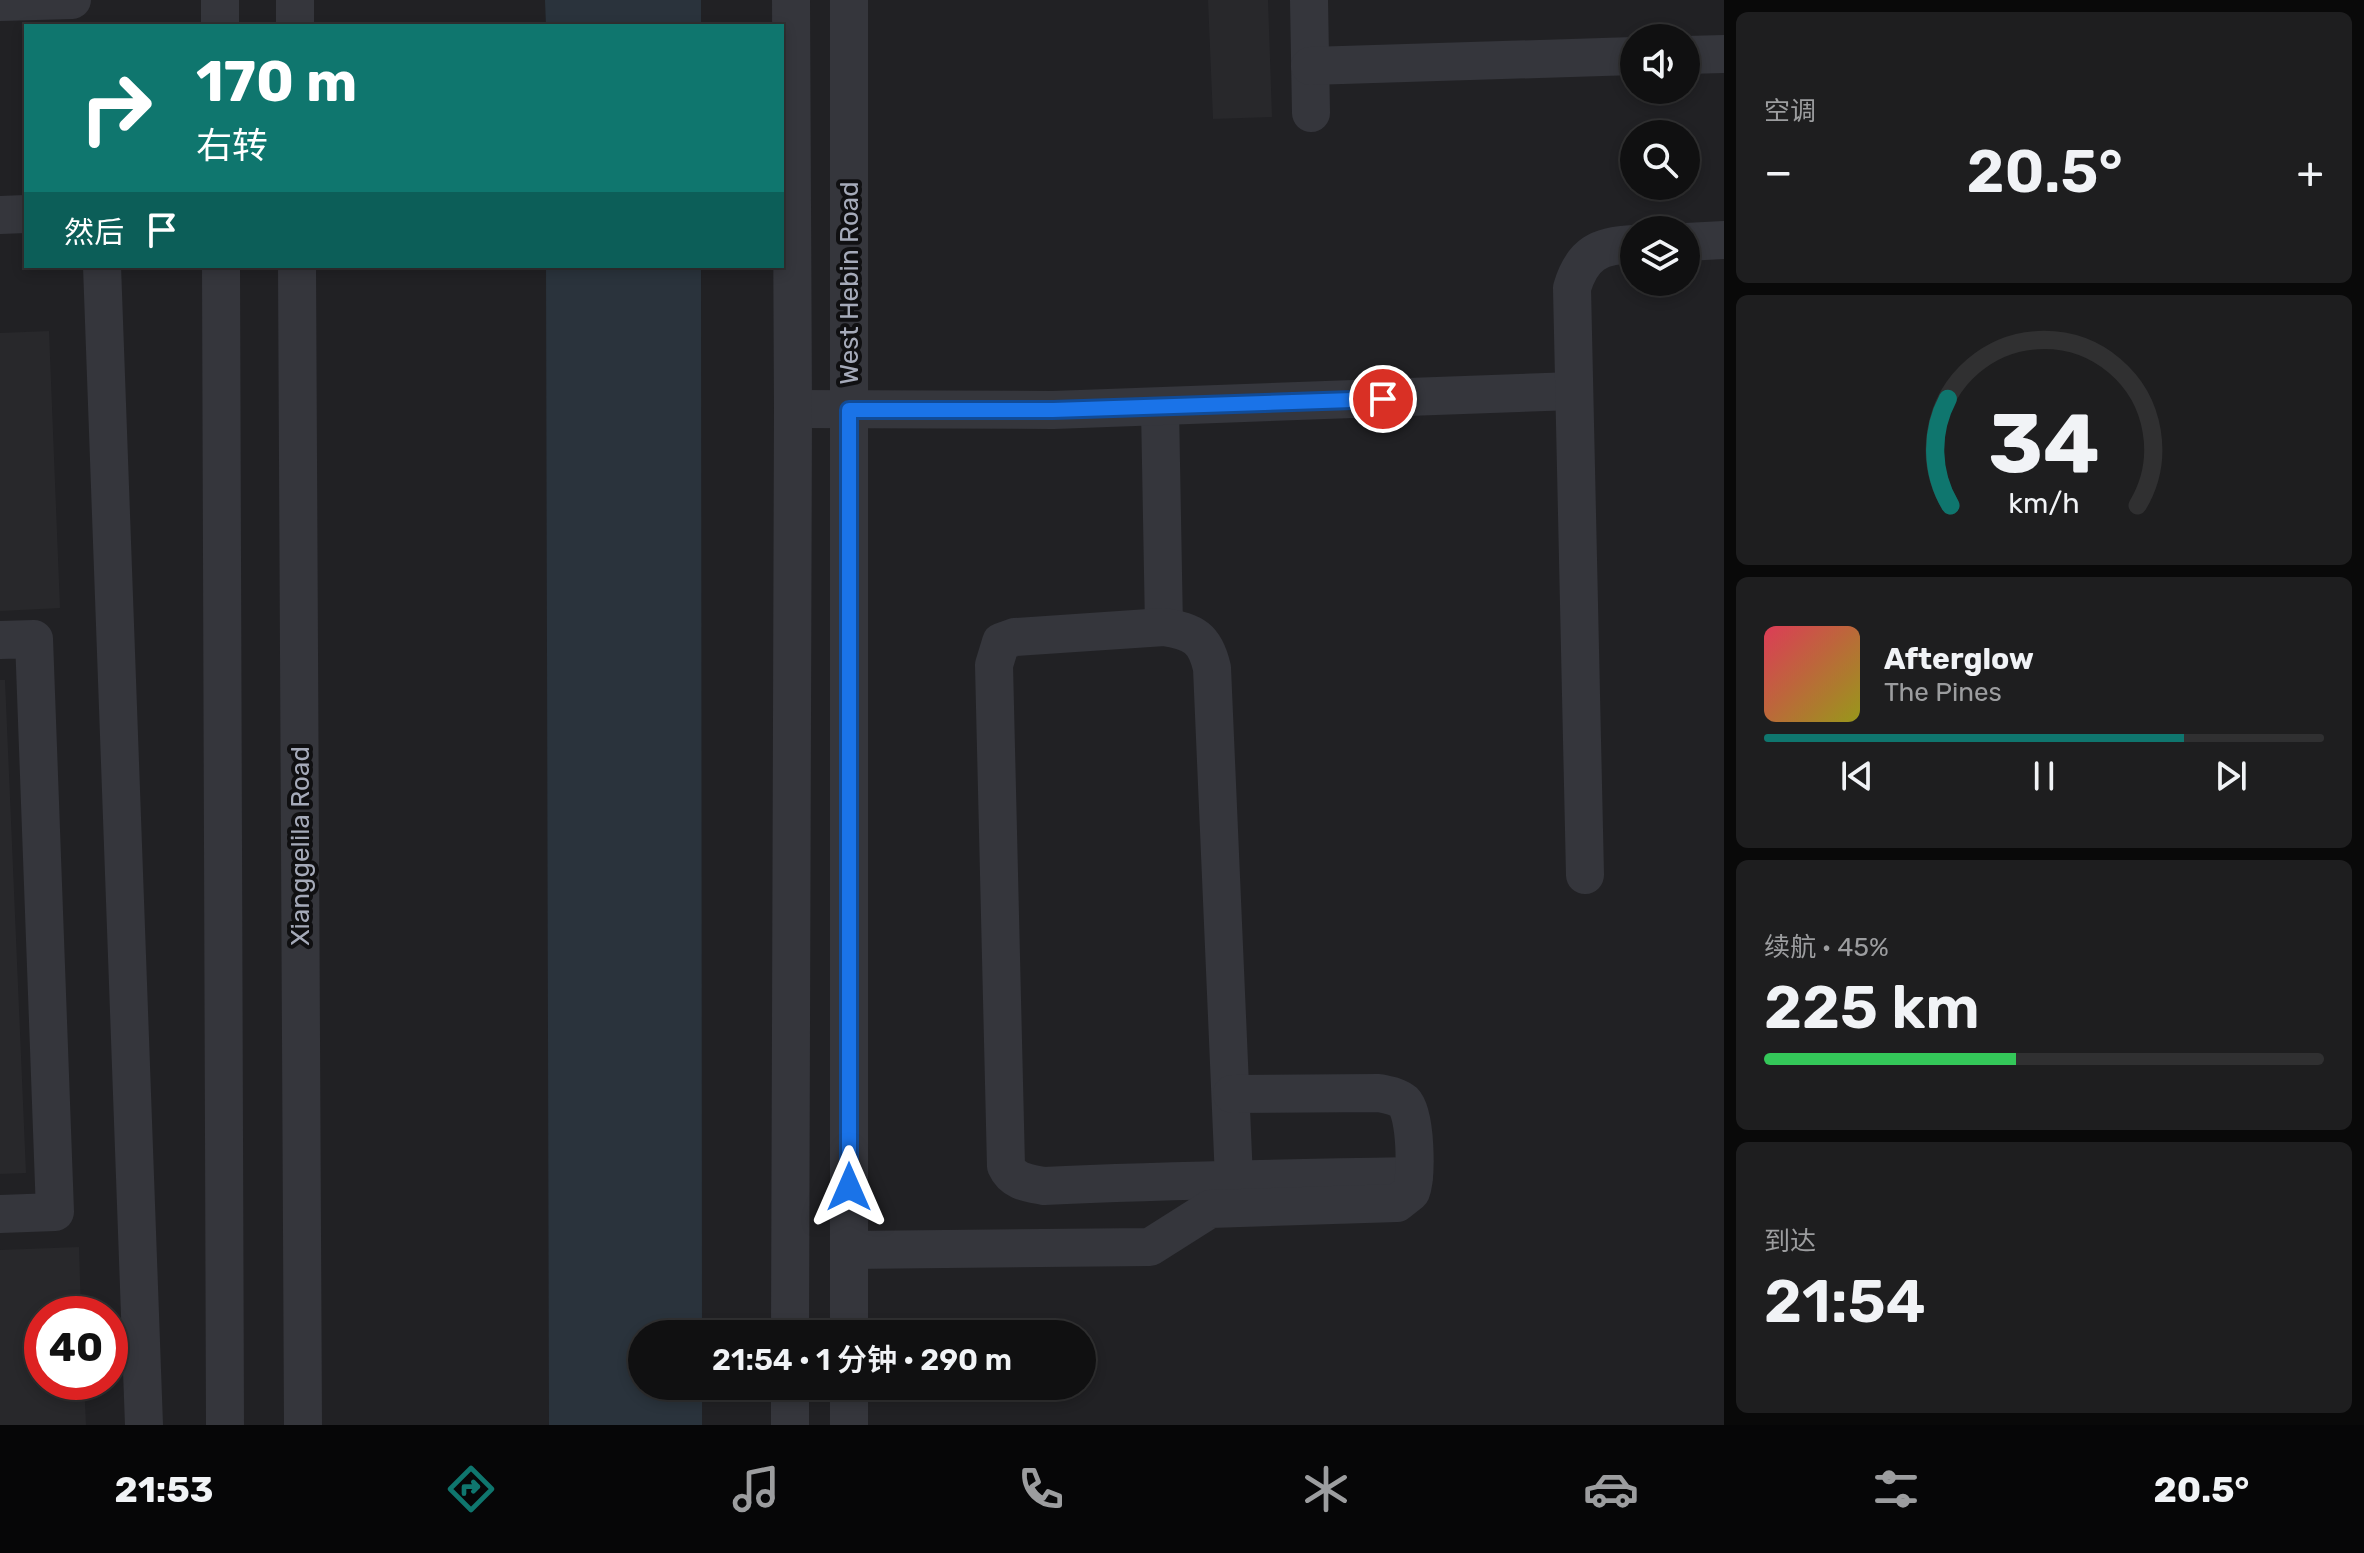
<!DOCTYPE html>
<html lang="zh">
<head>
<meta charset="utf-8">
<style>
  body { margin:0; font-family:Rubik,"Noto Sans SC",sans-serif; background:#1e1e1f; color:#f1f3f6; height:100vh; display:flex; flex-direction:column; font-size:30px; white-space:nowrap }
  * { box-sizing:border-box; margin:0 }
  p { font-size:26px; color:#9c9d9f }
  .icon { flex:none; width:44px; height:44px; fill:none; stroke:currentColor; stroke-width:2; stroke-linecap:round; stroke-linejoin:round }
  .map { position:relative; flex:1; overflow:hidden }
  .panel { display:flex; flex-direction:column; gap:12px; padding:12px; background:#090909; width:640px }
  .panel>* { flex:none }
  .top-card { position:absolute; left:24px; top:24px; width:760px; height:244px; border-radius:0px; box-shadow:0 4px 12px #0003,0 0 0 2px #303031; background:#0f766e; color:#fff; overflow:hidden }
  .fabs { position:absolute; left:1620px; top:24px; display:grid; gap:16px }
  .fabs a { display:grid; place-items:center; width:80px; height:80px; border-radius:50%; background:#101011; box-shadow:0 4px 12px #0003,0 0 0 2px #303031; font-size:40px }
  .speed { position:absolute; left:24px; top:1296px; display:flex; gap:16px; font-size:40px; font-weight:700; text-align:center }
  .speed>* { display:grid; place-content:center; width:104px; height:104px; border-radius:50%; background:#101011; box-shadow:0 4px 12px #0003,0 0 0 2px #303031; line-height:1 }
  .speed .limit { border:12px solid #d22; background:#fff; color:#111 }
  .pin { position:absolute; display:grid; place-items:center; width:68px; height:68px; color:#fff; margin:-34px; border:4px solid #fff; border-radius:50%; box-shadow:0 2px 8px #0007 }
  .me { position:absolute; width:88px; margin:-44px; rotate:0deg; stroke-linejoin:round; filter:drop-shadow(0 0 6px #0008) }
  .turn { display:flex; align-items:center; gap:28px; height:168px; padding:0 40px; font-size:36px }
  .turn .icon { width:104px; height:104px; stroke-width:2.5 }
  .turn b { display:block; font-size:56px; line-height:68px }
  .then { display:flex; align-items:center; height:76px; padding:0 40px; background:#0003; gap:16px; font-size:30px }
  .big { font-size:60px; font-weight:600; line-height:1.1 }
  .panel .card { flex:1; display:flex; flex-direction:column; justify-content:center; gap:12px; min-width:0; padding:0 28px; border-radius:12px; background:#1e1e1f }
  .panel .dial { align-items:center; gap:0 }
  .dial svg { height:208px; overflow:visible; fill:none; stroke:#303031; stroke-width:7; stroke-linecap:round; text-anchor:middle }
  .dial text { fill:#f1f3f6; stroke:none }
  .song { display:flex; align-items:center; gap:24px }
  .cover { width:96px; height:96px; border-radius:12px; background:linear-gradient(135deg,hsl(350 70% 55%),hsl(60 70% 35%)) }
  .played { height:8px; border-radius:4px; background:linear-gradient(90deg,#0f766e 75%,#303031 75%) }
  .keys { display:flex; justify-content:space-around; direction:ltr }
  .heat { display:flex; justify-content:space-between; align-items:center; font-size:44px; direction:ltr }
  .charge { height:12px; border-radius:6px; background:linear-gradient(90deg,#34c759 45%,#303031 0) }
  .trip { position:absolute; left:628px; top:1320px; width:468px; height:80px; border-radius:40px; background:#101011; box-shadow:0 4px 12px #0003,0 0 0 2px #303031; font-weight:600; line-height:80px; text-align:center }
  .tabs { display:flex; height:128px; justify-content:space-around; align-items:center; background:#060607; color:#9c9d9f }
  .tabs .icon { width:56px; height:56px }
  .tabs .current { color:#0f766e }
  .tabs b { font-size:36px; color:#f1f3f6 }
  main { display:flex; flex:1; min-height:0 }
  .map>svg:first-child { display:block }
  .built { fill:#212124; fill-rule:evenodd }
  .water { fill:#2a333c }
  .building { fill:#28282b }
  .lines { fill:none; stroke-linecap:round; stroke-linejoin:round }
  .minor { stroke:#35363c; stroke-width:38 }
  .route-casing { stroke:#114b97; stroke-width:20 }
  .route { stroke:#1a73e8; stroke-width:14 }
  .labels { text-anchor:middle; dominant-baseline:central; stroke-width:8; stroke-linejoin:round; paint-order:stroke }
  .street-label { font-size:26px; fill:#a5aab9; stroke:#101012 }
</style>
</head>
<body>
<main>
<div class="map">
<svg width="1724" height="1425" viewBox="0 0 1724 1425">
  <rect width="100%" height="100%" fill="#151517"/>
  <path class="built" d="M0 0H1724V1425H0ZM26 26H782V266H26ZM1634 38H1686V90H1634ZM1634 134H1686V186H1634ZM1634 230H1686V282H1634ZM42 1314H110V1382H42ZM642 1334H1082V1386H642Z"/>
  <g class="water">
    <path d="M545 0H701V26H546Z"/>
    <path d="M546 266H701L702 1334H642V1386H702V1425H549Z"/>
  </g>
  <g class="building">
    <path d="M1208 0H1268L1272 117 1213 119Z"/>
    <path d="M49 331 60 608 0 611V333Z"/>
    <path d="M0 680H5L26 1173 0 1174Z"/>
    <path d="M79 1247 81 1314H42V1382H84L86 1425H0V1250Z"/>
  </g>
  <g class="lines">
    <g class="minor">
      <path d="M220 0V26"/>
      <path d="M295 0V26"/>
      <path d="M1309 0 1311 113"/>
      <path d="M0 2 72 0"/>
      <path d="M1686 55 1724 54"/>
      <path d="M1310 66 1634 56"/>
      <path d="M0 215 26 214"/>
      <path d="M1686 242 1724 240"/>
      <path d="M102 266 144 1425"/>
      <path d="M221 266 225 1425"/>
      <path d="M297 266 303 1425"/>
      <path d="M1160 408 1164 627"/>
      <path d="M793 409 1053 410 1574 391"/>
      <path d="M0 640 34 639 55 1212 0 1214"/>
      <path d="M1585 875 1572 288C1582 254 1599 245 1634 244"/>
      <path d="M1234 1179 1212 668C1205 638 1194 632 1164 627L1015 637 1001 642 994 665 1006 1166C1013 1182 1028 1183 1044 1186 1168 1180 1291 1178 1414 1176"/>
      <path d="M849 1250 1150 1247 1210 1209 1397 1203 1411 1192C1417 1177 1416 1114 1404 1102 1397 1096 1388 1095 1379 1093L1232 1094"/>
      <path d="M790 1334 793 409 791 0"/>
      <path d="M849 1334V0"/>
      <path d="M790 1425V1386"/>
      <path d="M849 1425V1386"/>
    </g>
  </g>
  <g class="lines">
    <g class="route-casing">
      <path id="route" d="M849 1187V410H1053L1383 399"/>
    </g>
    <use href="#route" class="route"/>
  </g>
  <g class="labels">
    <g class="street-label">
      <text transform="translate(849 283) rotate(-90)">West Hebin Road</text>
      <text transform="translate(300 846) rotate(-90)">Xianggelila Road</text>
    </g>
  </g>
</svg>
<div class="fabs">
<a><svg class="icon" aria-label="sound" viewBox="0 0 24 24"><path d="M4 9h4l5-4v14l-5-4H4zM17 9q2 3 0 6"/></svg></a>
<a><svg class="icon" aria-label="search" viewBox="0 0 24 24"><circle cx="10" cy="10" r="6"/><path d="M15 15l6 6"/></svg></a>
<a><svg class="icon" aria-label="layers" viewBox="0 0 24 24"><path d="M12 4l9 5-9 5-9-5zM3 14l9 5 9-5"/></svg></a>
</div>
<div class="speed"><div class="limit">40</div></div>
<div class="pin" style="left:1383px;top:399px;background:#d93025"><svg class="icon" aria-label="arrive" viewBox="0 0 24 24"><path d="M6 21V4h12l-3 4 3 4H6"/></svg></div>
<svg class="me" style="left:849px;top:1187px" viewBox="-20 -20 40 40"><path d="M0-17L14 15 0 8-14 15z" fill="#1a73e8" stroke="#fff" stroke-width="4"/></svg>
<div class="trip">21:54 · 1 分钟 · 290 m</div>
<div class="top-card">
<div class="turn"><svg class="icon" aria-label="right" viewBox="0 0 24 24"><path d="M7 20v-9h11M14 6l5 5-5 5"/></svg><div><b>170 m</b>右转</div></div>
<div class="then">然后<svg class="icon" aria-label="arrive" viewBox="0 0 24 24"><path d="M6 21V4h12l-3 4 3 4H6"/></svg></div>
</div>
</div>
<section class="panel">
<div class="card"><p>空调</p>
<div class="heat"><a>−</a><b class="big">20.5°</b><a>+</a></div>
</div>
<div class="card dial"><svg viewBox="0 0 100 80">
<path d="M14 69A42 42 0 1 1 86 69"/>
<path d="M14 69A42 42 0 0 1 13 28" stroke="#0f766e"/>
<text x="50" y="56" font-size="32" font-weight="700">34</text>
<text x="50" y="72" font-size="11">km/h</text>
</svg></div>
<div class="card">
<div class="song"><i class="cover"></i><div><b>Afterglow</b><p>The Pines</p></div></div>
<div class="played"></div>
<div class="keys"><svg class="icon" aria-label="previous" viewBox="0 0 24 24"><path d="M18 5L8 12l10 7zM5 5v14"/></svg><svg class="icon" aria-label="pause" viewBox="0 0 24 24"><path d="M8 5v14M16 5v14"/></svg><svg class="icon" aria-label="next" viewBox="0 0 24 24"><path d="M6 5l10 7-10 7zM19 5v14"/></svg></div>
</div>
<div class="card"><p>续航 · 45%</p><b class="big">225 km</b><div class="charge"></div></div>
<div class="card"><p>到达</p><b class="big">21:54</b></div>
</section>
</main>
<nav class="tabs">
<b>21:53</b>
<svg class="icon current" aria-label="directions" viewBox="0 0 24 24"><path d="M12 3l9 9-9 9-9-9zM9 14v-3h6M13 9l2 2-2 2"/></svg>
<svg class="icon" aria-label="music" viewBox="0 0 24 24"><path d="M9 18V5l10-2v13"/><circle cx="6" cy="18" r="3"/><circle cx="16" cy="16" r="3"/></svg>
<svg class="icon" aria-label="phone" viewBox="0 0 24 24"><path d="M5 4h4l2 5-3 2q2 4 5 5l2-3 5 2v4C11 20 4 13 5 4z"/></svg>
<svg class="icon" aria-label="climate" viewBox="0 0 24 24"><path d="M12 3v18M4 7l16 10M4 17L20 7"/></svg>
<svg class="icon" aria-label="car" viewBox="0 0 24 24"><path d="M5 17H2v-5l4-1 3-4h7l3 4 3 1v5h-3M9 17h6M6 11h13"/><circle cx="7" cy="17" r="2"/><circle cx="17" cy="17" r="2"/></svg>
<svg class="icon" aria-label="filters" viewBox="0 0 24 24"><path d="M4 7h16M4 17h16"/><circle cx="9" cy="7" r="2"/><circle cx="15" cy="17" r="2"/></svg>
<b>20.5°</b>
</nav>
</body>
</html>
